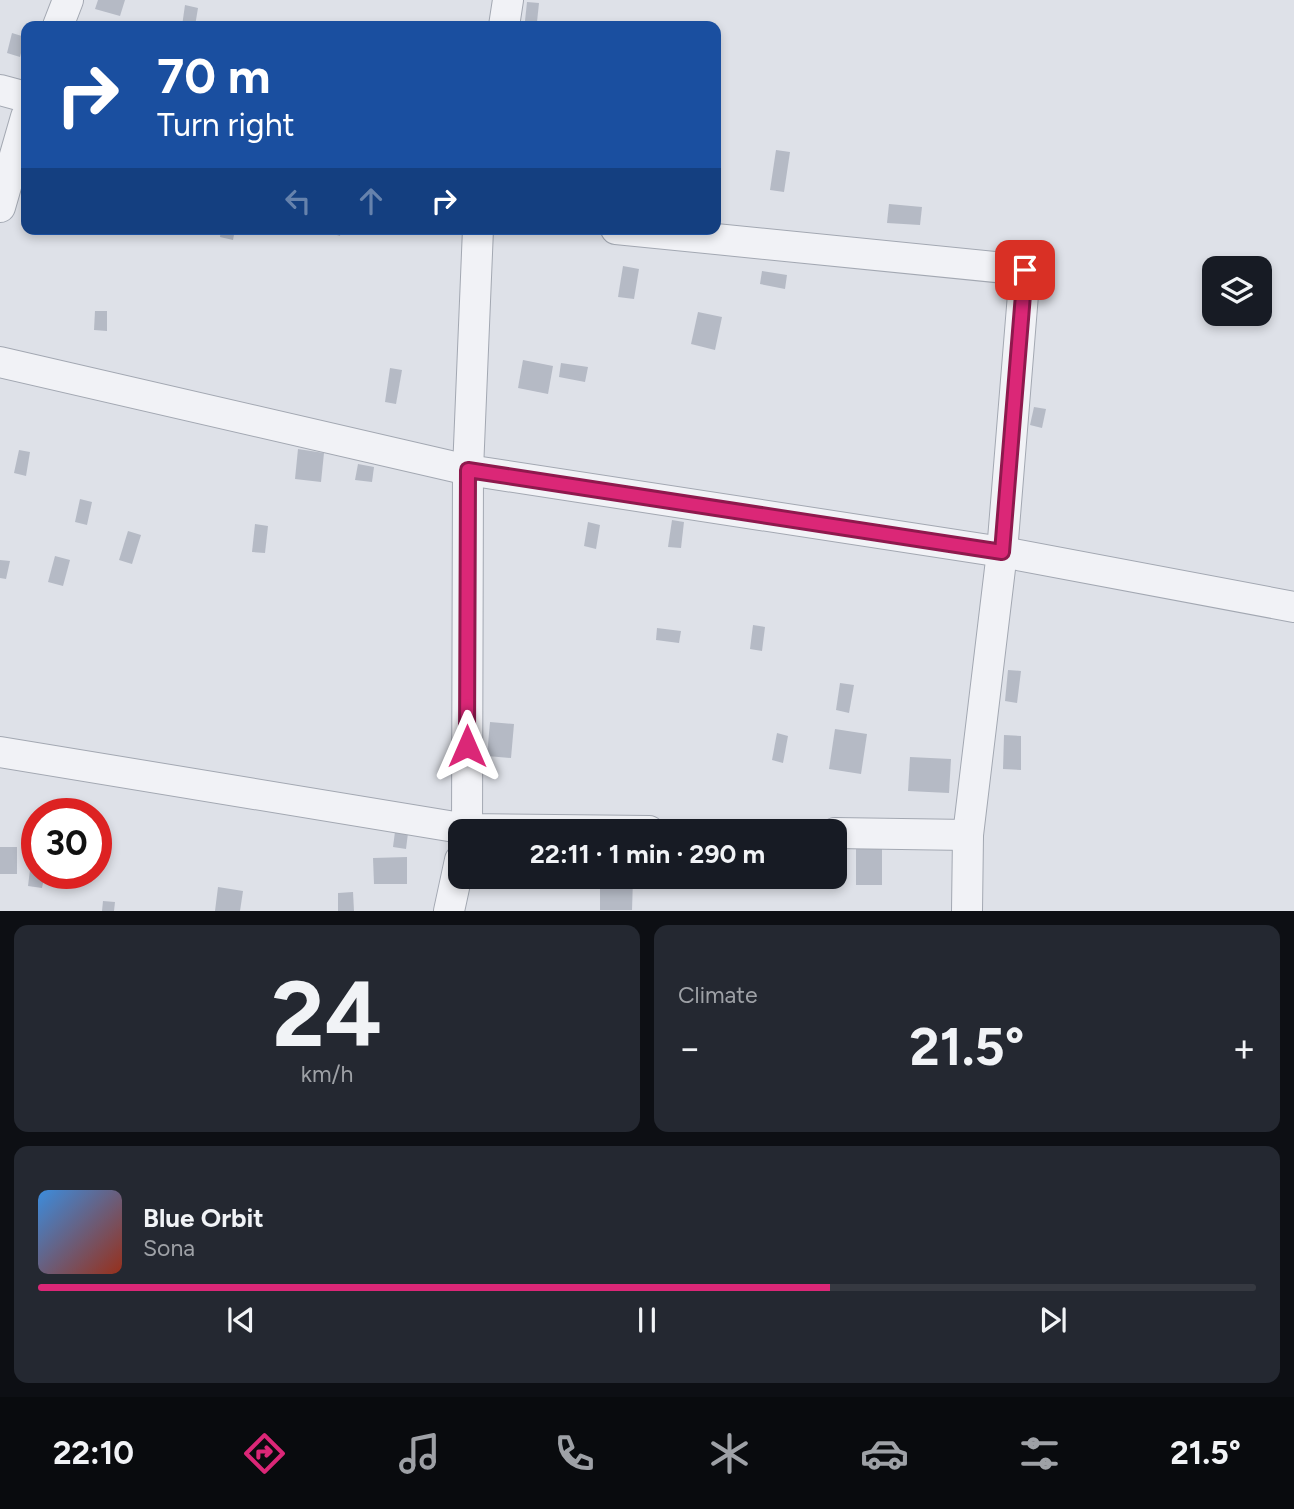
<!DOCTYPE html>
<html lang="en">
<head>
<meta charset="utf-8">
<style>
  body { margin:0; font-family:Figtree,sans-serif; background:#242831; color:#f1f3f6; height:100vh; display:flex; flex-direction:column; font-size:26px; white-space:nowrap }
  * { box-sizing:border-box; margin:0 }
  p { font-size:23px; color:#9ea1a6 }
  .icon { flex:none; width:38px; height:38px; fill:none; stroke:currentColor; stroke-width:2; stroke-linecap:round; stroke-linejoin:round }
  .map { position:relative; height:911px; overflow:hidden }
  .panel { display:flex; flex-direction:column; gap:14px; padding:14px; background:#0d0f14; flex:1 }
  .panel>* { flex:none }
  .top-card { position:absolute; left:21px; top:21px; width:700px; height:214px; border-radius:14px; box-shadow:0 4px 10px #0003; background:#1a4fa0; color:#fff; overflow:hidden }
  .controls { position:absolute; left:1202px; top:256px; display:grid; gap:14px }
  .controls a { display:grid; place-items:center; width:70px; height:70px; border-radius:14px; background:#171b24; box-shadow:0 4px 10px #0003; font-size:35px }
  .speed { position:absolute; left:21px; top:798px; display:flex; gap:14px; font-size:35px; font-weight:700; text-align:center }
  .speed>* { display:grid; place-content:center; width:91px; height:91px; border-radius:50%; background:#171b24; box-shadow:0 4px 10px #0003; line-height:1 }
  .speed .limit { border:10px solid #d22; background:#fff; color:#111 }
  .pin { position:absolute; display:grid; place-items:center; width:60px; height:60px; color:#fff; margin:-30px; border-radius:14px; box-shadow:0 4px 10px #0006 }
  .me { position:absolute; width:77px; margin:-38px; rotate:0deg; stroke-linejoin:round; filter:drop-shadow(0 0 5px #0008) }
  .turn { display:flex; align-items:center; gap:24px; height:147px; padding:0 21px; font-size:32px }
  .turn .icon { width:91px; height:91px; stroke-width:2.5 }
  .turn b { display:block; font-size:49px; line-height:60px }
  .lanes { display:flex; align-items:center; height:66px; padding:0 21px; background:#0003; justify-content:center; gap:35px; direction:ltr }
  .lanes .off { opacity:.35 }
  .big { font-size:52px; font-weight:700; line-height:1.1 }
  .panel .card { flex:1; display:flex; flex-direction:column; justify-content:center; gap:10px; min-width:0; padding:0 24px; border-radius:14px; background:#242831 }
  .panel .dial { align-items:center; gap:0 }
  .dial b { font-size:91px; line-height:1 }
  .song { display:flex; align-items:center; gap:21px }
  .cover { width:84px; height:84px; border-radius:10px; background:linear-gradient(135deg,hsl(210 70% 55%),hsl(10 70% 35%)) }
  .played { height:7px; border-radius:4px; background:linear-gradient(90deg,#db2777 65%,#363941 65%) }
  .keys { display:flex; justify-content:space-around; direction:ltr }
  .heat { display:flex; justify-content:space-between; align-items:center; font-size:38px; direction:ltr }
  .panel .tiles { flex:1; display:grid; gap:14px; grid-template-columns:1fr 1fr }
  .card:last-child { grid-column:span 2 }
  .trip { position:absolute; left:448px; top:819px; width:399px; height:70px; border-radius:14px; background:#171b24; box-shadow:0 4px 10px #0003; font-weight:700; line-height:70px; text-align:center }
  .menu { display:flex; height:112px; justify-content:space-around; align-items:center; background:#090b0e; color:#9ea1a6 }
  .menu .icon { width:49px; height:49px }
  .menu .active { color:#db2777 }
  .menu b { font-size:32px; color:#f1f3f6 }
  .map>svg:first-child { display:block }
  .building { fill:#b5bac5 }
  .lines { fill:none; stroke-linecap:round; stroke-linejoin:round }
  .minor-casing { stroke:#a3a8b2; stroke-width:32 }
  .minor { stroke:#f1f2f6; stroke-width:30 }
  .route-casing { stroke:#8e194d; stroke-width:18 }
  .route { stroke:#db2777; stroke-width:12 }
</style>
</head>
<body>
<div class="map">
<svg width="1294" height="911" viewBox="0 0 1294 911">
  <rect width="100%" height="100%" fill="#dee1e8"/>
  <g class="building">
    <path d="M98 0H125L120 16 95 9Z"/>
    <path d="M527 2 539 3 537 22 525 21Z"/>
    <path d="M185 5 198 8 195 26H182Z"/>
    <path d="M12 33 25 37 20 57 7 53Z"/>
    <path d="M776 150 790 152 784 192 770 190Z"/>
    <path d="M889 204 922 207 920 225 887 223Z"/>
    <path d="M221 229H235L233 240 220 237Z"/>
    <path d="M317 229H341L340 236Z"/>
    <path d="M623 266 639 269 634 299 618 297Z"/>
    <path d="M762 271 787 275 785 289 760 284Z"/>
    <path d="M95 311H107V331L94 330Z"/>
    <path d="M698 312 722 317 715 350 691 344Z"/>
    <path d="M523 360 553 366 548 394 518 388Z"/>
    <path d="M561 363 588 367 585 382 559 377Z"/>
    <path d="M390 368 402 370 396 404 385 402Z"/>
    <path d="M1034 407 1046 409 1042 428 1030 425Z"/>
    <path d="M298 449 324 453 321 482 295 479Z"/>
    <path d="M19 450 30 452 26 476 14 473Z"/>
    <path d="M358 464 374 467 372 482 355 480Z"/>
    <path d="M80 499 92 502 87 525 75 522Z"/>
    <path d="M672 520 684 522 681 548 668 547Z"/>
    <path d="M588 522 600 525 596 549 584 546Z"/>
    <path d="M255 524 268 526 265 553 252 552Z"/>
    <path d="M128 531 141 535 132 564 119 560Z"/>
    <path d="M55 556 70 560 63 586 48 582Z"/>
    <path d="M0 560 10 561 6 579 0 578Z"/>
    <path d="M753 625 765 627 762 651 750 649Z"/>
    <path d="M657 628 681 631 679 643 656 640Z"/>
    <path d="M1008 670 1021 671 1017 703 1005 701Z"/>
    <path d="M840 683 854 685 849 713 836 710Z"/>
    <path d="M490 722 514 724 511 758 487 756Z"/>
    <path d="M835 729 867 734 861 774 829 769Z"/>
    <path d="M777 733 788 736 783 763 772 760Z"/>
    <path d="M1004 735 1021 736V770L1003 769Z"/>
    <path d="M910 757 951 759 949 793 908 791Z"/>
    <path d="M396 824 409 825 406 849 393 847Z"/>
    <path d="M33 846 37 847V873H45L42 888 28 886Z"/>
    <rect x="0" y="847" width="17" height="27"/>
    <rect x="856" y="848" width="26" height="37"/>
    <path d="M407 857V884H374L373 858Z"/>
    <path d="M600 879H633L632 910H600Z"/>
    <path d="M218 887 243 891 240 911H215Z"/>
    <path d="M353 892 354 911H338V893Z"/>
    <path d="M103 901 115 902 114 911H102Z"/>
  </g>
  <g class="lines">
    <g class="minor-casing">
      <g id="minor">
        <path d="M58 26 68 0"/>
        <path d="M504 26 508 0"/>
        <path d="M0 90 26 97"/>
        <path d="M0 207 26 117"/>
        <path d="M616 229 1025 270 1002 552 968 835 967 911"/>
        <path d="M0 362 468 470 1002 552 1294 607"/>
        <path d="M0 752 467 829 649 831"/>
        <path d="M467 831 468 470 478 229"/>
        <path d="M835 833 968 835"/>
        <path d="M449 911 460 860"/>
      </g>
    </g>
    <use href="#minor" class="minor"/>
  </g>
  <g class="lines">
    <g class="route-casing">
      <path id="route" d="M467 746 468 470 1002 552 1025 270"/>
    </g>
    <use href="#route" class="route"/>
  </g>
</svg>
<div class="controls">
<a><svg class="icon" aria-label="layers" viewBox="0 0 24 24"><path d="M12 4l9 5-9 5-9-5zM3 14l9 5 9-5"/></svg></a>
</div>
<div class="speed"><div class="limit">30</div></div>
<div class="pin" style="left:1025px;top:270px;background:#d93025"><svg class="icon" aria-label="arrive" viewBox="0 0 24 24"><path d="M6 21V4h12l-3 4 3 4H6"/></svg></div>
<svg class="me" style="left:467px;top:746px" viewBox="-20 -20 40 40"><path d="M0-17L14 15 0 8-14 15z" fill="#db2777" stroke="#fff" stroke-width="4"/></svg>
<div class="trip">22:11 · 1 min · 290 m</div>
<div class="top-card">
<div class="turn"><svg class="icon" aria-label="right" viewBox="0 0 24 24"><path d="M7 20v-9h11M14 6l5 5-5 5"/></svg><div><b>70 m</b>Turn right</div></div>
<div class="lanes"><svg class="icon off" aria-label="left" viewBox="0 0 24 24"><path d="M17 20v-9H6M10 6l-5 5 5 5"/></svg><svg class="icon off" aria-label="ahead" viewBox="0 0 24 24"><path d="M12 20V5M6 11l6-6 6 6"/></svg><svg class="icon" aria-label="right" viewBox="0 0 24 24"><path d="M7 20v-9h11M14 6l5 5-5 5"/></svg></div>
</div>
</div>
<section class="panel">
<div class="tiles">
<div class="card dial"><b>24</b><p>km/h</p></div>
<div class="card"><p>Climate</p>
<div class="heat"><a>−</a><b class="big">21.5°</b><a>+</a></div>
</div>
<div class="card">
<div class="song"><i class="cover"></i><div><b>Blue Orbit</b><p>Sona</p></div></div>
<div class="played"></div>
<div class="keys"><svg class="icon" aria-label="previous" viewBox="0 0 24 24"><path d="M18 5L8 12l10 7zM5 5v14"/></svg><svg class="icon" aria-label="pause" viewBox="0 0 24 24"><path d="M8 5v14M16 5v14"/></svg><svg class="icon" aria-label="next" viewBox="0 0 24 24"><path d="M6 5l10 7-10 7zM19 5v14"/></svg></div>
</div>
</div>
</section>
<nav class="menu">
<b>22:10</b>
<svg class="icon active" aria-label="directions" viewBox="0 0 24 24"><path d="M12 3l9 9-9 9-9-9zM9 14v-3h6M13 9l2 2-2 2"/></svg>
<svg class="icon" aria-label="music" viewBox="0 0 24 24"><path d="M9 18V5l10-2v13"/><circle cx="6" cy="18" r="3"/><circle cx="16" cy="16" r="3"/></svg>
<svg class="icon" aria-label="phone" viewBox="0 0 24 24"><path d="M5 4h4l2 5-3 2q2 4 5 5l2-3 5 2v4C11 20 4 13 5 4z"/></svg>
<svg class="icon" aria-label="climate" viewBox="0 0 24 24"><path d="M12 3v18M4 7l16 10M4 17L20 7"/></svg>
<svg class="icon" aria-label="car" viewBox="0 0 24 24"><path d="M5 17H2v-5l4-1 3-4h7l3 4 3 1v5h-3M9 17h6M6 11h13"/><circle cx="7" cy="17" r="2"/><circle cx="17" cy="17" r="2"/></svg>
<svg class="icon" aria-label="filters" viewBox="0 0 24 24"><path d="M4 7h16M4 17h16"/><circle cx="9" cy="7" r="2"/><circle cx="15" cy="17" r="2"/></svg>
<b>21.5°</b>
</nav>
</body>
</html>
